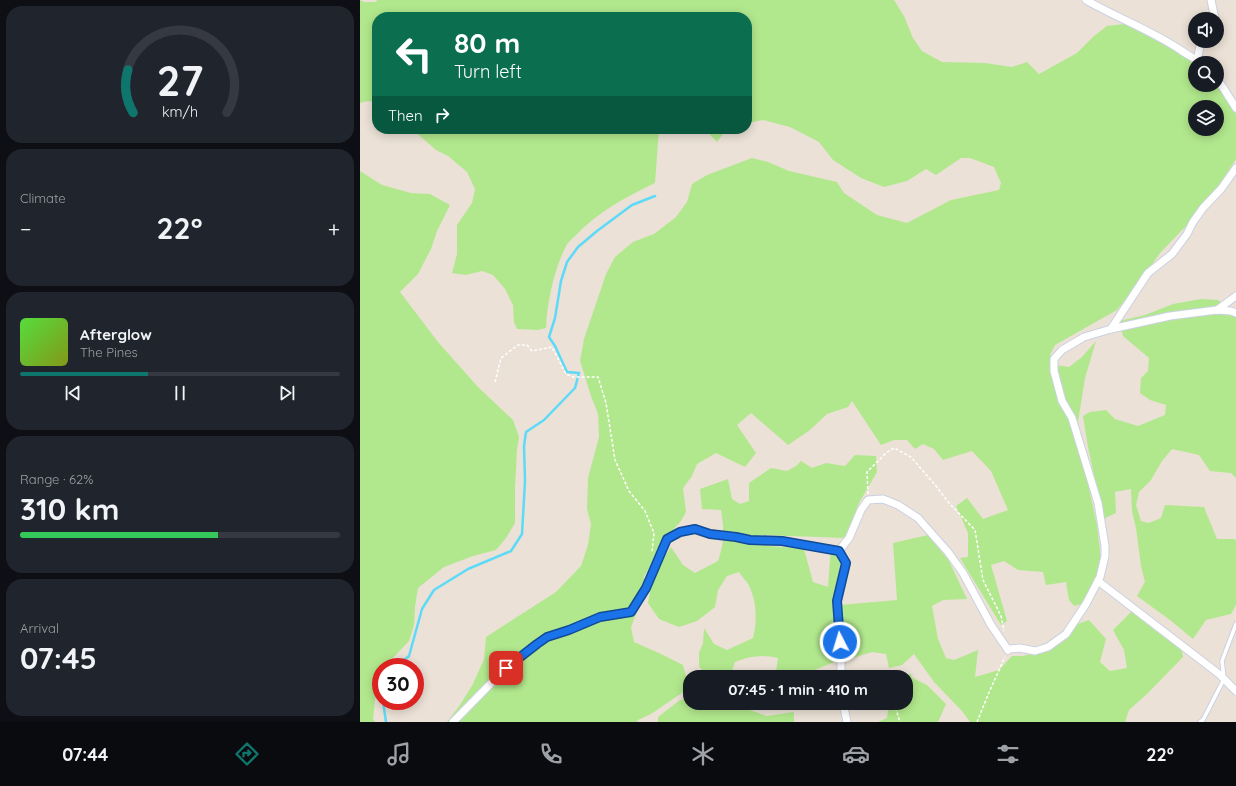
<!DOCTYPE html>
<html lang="en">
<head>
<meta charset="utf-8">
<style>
  body { margin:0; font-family:Quicksand,sans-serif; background:#20242c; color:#f1f3f6; height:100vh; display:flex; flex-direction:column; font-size:15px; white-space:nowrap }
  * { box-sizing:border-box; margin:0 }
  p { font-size:13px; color:#9ea1a6 }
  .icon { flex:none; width:22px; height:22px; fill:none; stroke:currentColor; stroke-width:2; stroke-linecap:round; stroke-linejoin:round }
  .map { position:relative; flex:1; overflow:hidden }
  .details { display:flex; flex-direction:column; gap:6px; padding:6px; background:#0d0f14; width:360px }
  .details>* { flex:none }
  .top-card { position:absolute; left:12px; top:12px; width:380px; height:122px; border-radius:16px; box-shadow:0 2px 10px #0003; background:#0b6e4f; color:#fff; overflow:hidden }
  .buttons { position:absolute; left:828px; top:12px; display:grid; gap:8px }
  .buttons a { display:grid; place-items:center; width:36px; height:36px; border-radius:50%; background:#171b24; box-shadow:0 2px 10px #0003; font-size:20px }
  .speed { position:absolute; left:12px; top:658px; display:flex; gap:8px; font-size:20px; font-weight:700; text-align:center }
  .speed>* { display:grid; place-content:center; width:52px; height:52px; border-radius:50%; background:#171b24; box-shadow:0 2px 10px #0003; line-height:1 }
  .speed .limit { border:6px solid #d22; background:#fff; color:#111 }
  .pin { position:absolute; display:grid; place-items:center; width:34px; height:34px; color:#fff; margin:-17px; border-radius:8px; box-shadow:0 2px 6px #0006 }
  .me { position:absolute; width:44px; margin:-22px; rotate:355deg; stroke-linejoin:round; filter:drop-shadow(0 0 3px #0008) }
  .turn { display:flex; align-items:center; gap:14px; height:84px; padding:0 16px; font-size:18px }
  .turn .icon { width:52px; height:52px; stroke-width:2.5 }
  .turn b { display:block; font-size:28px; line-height:34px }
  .then { display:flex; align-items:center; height:38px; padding:0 16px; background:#0003; gap:8px; font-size:15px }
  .big { font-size:30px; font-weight:700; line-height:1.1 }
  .details .widget { flex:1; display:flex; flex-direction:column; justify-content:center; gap:6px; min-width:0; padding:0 14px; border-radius:16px; background:#20242c }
  .details .dial { align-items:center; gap:0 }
  .dial svg { height:104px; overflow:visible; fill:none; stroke:#363941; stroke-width:7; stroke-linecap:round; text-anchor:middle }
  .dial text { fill:#f1f3f6; stroke:none }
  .song { display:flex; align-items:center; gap:12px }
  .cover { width:48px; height:48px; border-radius:6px; background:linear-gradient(135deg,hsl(110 70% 55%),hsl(70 70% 35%)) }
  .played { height:4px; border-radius:2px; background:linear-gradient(90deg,#0f766e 40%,#363941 40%) }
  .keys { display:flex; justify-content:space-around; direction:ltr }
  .heat { display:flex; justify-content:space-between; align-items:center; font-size:22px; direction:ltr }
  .charge { height:6px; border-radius:3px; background:linear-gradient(90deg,#34c759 62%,#363941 0) }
  .trip { position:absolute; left:323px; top:670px; width:230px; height:40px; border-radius:16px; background:#171b24; box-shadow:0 2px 10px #0003; font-weight:700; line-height:40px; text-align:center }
  .tab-bar { display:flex; height:64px; justify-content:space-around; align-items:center; background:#090b0e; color:#9ea1a6 }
  .tab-bar .icon { width:28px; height:28px }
  .tab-bar .current { color:#0f766e }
  .tab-bar b { font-size:18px; color:#f1f3f6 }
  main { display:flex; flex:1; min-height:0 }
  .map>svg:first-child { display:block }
  .green { fill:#b2e88d; fill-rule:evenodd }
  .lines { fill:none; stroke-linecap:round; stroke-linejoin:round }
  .stream { stroke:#5edaf9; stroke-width:2.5 }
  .service-casing { stroke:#cbd1e2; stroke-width:5.5 }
  .minor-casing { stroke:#cbd1e2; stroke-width:9 }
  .path { stroke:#fff; stroke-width:1.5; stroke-dasharray:3 2; stroke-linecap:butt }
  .service { stroke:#fff; stroke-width:3.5 }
  .minor { stroke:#fff; stroke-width:7 }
  .route-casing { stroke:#114b97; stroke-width:10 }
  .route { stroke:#1a73e8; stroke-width:7 }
</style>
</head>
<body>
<main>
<section class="details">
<div class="widget dial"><svg viewBox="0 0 100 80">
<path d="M14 69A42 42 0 1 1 86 69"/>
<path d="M14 69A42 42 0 0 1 10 36" stroke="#0f766e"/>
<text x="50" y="56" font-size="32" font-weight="700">27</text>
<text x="50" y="72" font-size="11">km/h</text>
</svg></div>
<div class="widget"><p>Climate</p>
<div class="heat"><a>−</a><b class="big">22°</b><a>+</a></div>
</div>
<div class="widget">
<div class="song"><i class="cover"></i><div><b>Afterglow</b><p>The Pines</p></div></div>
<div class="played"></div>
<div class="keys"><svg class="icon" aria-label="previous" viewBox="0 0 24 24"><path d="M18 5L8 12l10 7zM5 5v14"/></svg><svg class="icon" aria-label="pause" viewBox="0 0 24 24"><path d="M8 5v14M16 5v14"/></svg><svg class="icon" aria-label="next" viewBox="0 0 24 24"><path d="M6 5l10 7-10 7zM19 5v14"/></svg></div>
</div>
<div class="widget"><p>Range · 62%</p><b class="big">310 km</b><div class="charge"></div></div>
<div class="widget"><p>Arrival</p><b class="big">07:45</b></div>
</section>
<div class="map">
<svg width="876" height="722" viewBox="0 0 876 722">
  <rect width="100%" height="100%" fill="#ebe1d6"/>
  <g class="green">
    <path d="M0 0 4 2H16L17 0H534L544 16 553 38 562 51 582 62 625 63 652 67 667 62 679 74 717 53 734 36 747 26 773 23 835 63V85L861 86 876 114V159L859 185 846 210 822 230 800 253 779 283 757 310 695 345 690 355 696 365 709 367 722 357 736 341 725 378 718 422 726 475 737 525 741 560 735 584 722 604 714 606 709 600 706 582 686 585 683 572 658 570 644 561 631 565 647 621 641 625 600 558 608 557V533L596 506 607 498 623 519 648 510 631 471 612 451 583 460 574 449 563 444 555 449 547 440H534L521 445 492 401 488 407 467 414 450 430 428 445 391 413 377 425 396 453 385 467 356 453 337 464 332 476 323 488 326 512 321 521 303 541 284 577 283 596 271 627 274 642 301 654 323 665 329 688 291 714 278 720 277 722H87L100 705 113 684 124 659 126 637 196 592 221 566 228 545 231 524 227 509 228 478 239 437 238 414 231 396 220 361 224 339 246 274 255 257 273 242 294 234 316 217 327 202 332 184 347 175 392 158 408 162 429 171 477 182 484 193 517 215 547 223 591 200 639 190 641 183 634 167 610 158H601L576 175 566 169 547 181 524 187 501 178 473 160 459 142 430 127 403 120 387 123V17H17V103L8 101 0 103ZM835 107H857V129H835Z"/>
    <path d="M52 129H299L295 183C266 197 239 211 216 235 213 238 208 242 206 246 194 270 187 302 186 328L178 330 157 329 154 322 153 305 145 289 133 275 122 271 106 275 92 273 97 254V225L112 203 115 189 107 172 88 156 76 150Z"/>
    <path d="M345 129H369L365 131 357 142Z"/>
    <path d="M0 171 22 185 51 193 70 194 90 205 77 231 71 249 58 274 40 292 78 342 118 387 153 420 159 437 157 450 155 488V523L146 538 136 550 113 556 84 567 58 588 55 607 54 625 49 641 28 663 26 667H21V677L18 683 15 700 13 719 15 722H0Z"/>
    <path d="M841 299 858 300 876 312V478L871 473 850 471 839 455 812 449 802 461 791 480 779 492 776 505 781 521 789 523 801 518 805 505 844 507 857 539H874L876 540V605L871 614 846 620 833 639 810 620 777 596 785 582 781 566 776 528 772 511 771 489 755 492 756 513 741 520 737 489 728 447 723 416 730 412 746 410 755 419 778 426 805 415 806 405 790 400 780 393 781 378 788 371 789 358 763 336 759 321 785 315 813 304Z"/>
    <path d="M495 455 516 456 517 472 499 503 485 538 402 535 400 545 444 549 453 582 468 587 471 546 483 547 480 605 537 600 533 543 568 535 589 561 607 599 583 600 572 606 578 639 586 658 594 660 618 650 615 677 639 670 652 656H663L689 649 715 625 729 620 746 639 740 662 750 671 767 668 764 650 753 630 772 611 820 642 823 657 787 694 769 710 765 722H610L602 711 574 682 554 654 542 665 529 668 526 654 512 652 496 657 482 659 447 673V677H415L418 658C402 654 390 656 375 662L370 677H347L339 666V653L343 643 344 628 354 644 367 650 393 638C397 622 397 603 390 588 388 582 382 577 379 572L367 576 358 590 355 607 337 621 319 627 299 619 288 603 291 586 301 563 311 547 323 565 335 573 358 561C365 541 364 530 361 510L342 509 340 489 368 479 372 499 380 504 389 501V483L411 468 427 471 436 466 441 461 452 468 466 463 485 466Z"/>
    <path d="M550 673 553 678 567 685 586 704 578 722H518L527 718 529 703H546V678Z"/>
    <path d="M330 698V703H370L407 716 434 712V722H298V717L320 700Z"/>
  </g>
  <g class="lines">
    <g class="stream">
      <path d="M36 667 49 656 62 609 74 590 108 569 151 551 162 534 165 481 164 446 166 432 184 420 215 388 219 373 207 372 195 346 189 337 195 318 201 281 207 262 218 247 237 231 272 205 295 196"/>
      <path d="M23 701 26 722"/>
    </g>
    <g class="service-casing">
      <path id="service" d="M840 722 843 720 864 679 862 661 876 624"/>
    </g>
    <g class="minor-casing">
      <g id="minor">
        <path d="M726 0C757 18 791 30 822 51 828 55 834 58 840 63"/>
        <path d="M851 0 855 19"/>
        <path d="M837 61 841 41"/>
        <path d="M857 80 862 86 876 108"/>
        <path d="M857 310 876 296"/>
        <path d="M751 329 788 273 812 254 827 234 833 222 843 208 861 189 876 168"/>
        <path d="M738 581 859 674 876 691"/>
        <path d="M648 650 649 649 660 648 675 651 688 647 706 634 726 604 740 577 745 556V546L738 503 712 418 702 401 694 371V359L702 350 724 337 751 329 810 316 857 310 871 311 876 313"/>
        <path d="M481 677V654L477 601 485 563 479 551 489 538 501 510 508 500 523 499 538 505 558 518 572 534 588 552 603 573 631 625 648 650"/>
        <path d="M483 703 487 722"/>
        <path d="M93 722 146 668 177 644 187 637 209 630 239 617 271 612 286 588 307 539 320 532 335 529 351 534 376 537 390 540 422 541 479 551"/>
      </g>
    </g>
    <g class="path">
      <path d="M135 382 141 358 158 345H167L172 351 192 347 206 374 213 377H238L246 403 255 460 269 491 285 511 294 533 292 552"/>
      <path d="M508 494 507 472 526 453 534 448 551 457 576 486 589 503 615 530 623 580 641 616 644 631"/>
      <path d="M534 703 540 722"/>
      <path d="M617 722 630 690 645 657"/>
    </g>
    <use href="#service" class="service"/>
    <use href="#minor" class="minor"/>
  </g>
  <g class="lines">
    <g class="route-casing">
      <path id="route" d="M146 668 177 644 187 637 209 630 240 617 271 612 286 588 307 539 320 532 335 529 350 534 376 537 390 540 422 541 479 551 486 563 477 601 480 642"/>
    </g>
    <use href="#route" class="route"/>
  </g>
</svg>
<div class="buttons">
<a><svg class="icon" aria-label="sound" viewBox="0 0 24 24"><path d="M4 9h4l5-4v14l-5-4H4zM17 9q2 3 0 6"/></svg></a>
<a><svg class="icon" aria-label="search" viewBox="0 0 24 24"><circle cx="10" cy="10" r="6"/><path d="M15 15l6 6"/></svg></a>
<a><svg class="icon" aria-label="layers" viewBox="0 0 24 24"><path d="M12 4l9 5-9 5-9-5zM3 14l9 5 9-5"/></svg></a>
</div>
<div class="speed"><div class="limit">30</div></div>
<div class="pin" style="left:146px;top:668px;background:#d93025"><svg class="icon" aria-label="arrive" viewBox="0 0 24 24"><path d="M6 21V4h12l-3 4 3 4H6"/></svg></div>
<svg class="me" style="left:480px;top:642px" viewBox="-20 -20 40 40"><circle r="17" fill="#1a73e8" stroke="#fff" stroke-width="3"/><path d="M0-11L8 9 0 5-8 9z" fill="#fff"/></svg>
<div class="trip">07:45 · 1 min · 410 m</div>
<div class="top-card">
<div class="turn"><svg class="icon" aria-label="left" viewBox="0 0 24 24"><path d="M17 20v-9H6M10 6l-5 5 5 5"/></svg><div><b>80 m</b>Turn left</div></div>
<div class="then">Then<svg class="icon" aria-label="right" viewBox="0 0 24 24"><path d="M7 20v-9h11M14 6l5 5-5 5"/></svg></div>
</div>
</div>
</main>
<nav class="tab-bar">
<b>07:44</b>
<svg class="icon current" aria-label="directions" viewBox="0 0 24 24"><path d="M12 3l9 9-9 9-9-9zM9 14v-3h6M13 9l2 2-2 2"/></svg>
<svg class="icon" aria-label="music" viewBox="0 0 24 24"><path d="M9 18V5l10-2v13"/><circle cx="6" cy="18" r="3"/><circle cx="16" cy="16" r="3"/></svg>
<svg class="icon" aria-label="phone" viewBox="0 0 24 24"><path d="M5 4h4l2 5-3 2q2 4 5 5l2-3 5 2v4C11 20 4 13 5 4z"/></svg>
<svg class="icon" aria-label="climate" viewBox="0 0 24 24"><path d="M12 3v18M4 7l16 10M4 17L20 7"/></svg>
<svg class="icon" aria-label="car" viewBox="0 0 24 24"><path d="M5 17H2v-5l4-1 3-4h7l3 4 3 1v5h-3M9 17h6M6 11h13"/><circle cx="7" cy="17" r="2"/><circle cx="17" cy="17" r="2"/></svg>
<svg class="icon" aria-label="filters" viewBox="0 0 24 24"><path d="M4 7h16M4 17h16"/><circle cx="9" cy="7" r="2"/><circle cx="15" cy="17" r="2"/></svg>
<b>22°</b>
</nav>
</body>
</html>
